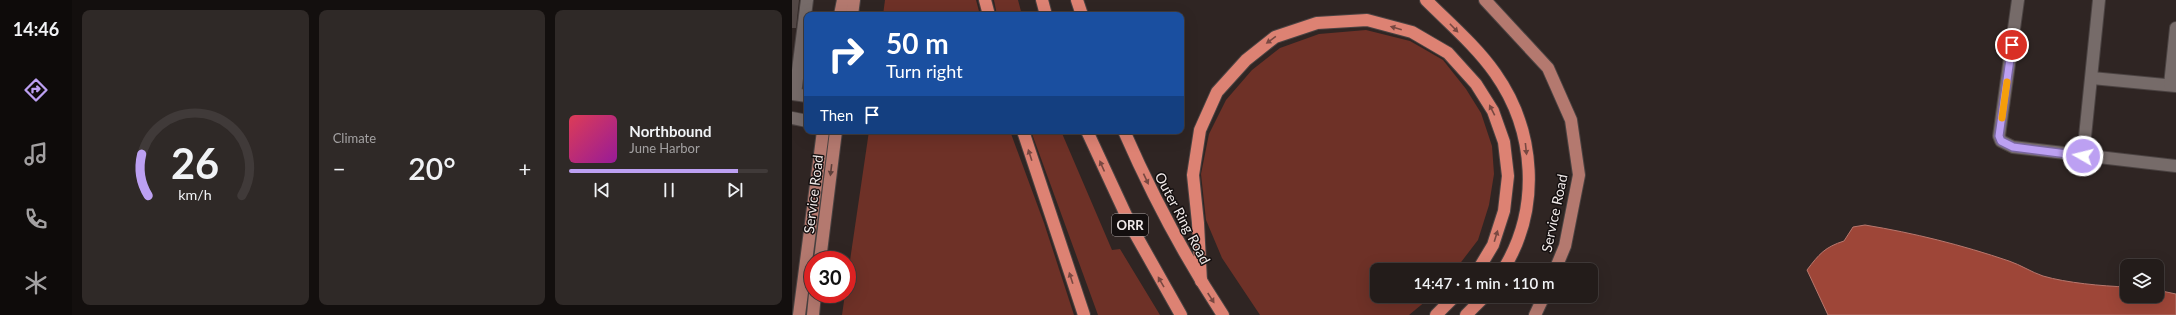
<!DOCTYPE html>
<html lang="en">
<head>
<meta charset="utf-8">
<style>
  body { margin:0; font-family:Lato,sans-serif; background:#2f2927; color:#f1f3f6; height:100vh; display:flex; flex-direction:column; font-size:15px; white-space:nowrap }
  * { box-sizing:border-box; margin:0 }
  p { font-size:13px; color:#a3a1a2 }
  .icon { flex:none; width:22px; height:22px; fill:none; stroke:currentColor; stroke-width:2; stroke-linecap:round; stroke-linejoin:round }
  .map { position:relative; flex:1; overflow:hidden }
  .sheet { display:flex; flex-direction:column; gap:10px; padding:10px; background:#130f0e; width:720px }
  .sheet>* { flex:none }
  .top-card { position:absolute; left:12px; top:12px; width:380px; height:122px; border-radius:8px; box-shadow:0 4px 16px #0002,0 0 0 1px #403a39; background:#1a4fa0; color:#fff; overflow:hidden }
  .buttons { position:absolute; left:1328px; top:259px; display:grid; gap:8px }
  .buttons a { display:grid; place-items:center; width:44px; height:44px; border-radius:8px; background:#231c1a; box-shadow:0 4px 16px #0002,0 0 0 1px #403a39; font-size:20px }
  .speed { position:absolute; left:12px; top:251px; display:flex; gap:8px; font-size:20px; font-weight:700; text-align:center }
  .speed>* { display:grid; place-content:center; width:52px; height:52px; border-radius:50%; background:#231c1a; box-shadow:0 4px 16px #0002,0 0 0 1px #403a39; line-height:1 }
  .speed .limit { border:6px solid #d22; background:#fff; color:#111 }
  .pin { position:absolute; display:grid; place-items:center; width:34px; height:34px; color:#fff; margin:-17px; border:2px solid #fff; border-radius:50%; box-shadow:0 1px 4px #0007 }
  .me { position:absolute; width:44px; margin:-22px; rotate:278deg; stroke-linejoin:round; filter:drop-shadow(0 0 3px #0008) }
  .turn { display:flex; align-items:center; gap:14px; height:84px; padding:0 16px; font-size:18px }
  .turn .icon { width:52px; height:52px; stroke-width:2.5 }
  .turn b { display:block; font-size:28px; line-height:34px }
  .then { display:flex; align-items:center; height:38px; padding:0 16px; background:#0003; gap:8px; font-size:15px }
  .big { font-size:30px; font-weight:600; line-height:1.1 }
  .sheet .widget { flex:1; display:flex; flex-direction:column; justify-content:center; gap:6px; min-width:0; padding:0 14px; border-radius:8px; background:#2f2927 }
  .sheet .dial { align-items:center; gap:0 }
  .dial svg { height:104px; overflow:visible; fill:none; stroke:#403a39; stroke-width:7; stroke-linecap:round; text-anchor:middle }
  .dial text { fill:#f1f3f6; stroke:none }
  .song { display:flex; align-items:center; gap:12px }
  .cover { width:48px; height:48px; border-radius:6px; background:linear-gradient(135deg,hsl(350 70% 55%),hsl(300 70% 35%)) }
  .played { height:4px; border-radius:2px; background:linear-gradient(90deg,#bca0f2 85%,#403a39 85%) }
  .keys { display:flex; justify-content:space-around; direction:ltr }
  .heat { display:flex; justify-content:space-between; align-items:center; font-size:22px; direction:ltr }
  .sheet .tiles { flex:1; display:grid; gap:10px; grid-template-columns:repeat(3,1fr) }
  .trip { position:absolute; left:578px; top:263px; width:228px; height:40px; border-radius:8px; background:#231c1a; box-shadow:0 4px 16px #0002,0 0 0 1px #403a39; font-weight:600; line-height:40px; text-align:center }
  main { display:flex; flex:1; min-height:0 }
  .tab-bar { display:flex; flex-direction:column; width:72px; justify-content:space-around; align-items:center; background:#0e0b0a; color:#a3a1a2 }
  .tab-bar .icon { width:28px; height:28px }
  .tab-bar .selected { color:#bca0f2 }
  .tab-bar b { font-size:18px; color:#f1f3f6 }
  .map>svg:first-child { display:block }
  .green { fill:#6e3127 }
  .water { fill:#9e4638; stroke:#b7776d }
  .building { fill:#524745 }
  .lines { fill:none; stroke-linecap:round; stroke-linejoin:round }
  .minor-casing { stroke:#4b4342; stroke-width:14 }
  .major-casing { stroke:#4b4342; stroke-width:14 }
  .highway-casing { stroke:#4b4342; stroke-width:14 }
  .minor { stroke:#766b69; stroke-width:12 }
  .major { stroke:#b4796f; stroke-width:12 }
  .highway { stroke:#dd8273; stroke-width:12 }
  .oneway { fill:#784841 }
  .oneway2 { fill:#5c3f3a }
  .route-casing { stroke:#7a689d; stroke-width:10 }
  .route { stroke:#bca0f2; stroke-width:7 }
  .slow { stroke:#f59e0b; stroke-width:7 }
  .labels { text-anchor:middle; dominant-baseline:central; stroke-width:3; stroke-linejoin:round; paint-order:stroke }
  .shield { fill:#140f0f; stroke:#afa8a8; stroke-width:1 }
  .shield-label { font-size:13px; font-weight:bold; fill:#f1eae9 }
  .street-label { font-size:14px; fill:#f1eae9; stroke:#140f0f }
</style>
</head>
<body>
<main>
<nav class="tab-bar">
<b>14:46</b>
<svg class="icon selected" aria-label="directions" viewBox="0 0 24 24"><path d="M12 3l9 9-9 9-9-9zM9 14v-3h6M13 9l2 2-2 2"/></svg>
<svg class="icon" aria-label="music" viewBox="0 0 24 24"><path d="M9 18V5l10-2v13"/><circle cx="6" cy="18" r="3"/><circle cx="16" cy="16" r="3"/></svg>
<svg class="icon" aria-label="phone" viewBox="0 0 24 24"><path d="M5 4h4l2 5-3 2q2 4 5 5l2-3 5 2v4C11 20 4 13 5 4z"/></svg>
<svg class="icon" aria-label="climate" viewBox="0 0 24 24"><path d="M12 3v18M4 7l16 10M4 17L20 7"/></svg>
</nav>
<section class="sheet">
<div class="tiles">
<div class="widget dial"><svg viewBox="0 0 100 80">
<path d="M14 69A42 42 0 1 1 86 69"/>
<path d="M14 69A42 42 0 0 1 9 37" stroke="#bca0f2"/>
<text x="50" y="56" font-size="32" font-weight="700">26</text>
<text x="50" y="72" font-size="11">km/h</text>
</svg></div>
<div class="widget"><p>Climate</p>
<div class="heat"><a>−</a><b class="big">20°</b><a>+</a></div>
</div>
<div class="widget">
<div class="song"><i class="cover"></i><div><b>Northbound</b><p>June Harbor</p></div></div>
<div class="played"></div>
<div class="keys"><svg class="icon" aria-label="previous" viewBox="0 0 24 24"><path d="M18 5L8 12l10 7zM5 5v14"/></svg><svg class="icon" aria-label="pause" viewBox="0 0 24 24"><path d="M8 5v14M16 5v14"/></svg><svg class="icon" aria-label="next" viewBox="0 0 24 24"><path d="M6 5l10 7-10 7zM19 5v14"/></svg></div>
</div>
</div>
</section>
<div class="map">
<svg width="1384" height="315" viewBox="0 0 1384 315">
  <rect width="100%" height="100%" fill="#2f2523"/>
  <g class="green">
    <path d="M93 0H184L188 15H91Z"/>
    <path d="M202 0H226L230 15H205Z"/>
    <path d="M574 30 618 41 651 60 674 89 689 113 700 146 702 174 697 205 686 240 663 270H585V296H640L617 315H468L430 258 414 220 409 174 417 134 434 100 460 70 488 48 527 34Z"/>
    <path d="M77 131H218L252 223 282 315H50L53 294H55V281Z"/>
    <path d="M239 131H269L320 250 328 249 368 315H306Z"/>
  </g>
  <path class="water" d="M1073 225C1122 233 1170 245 1217 261 1229 265 1239 272 1251 276 1275 283 1310 286 1335 287V296H1365V290L1384 294V315H1036L1015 270C1027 254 1033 247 1052 241L1061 227Z"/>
  <path class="building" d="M0 0H7L4 28H0Z"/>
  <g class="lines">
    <g class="minor-casing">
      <g id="minor">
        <path d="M1226 0 1207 136 1209 141 1221 147 1384 166"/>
        <path d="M1300 78 1384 86"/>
        <path d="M1378 85 1384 28"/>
        <path d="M0 94 15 96"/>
        <path d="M3 94 15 0"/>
        <path d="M0 118 15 121"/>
        <path d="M1291 156 1307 0"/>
      </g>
    </g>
    <g class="major-casing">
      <g id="major">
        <path d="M693 0 756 68 779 120 787 175 773 246 763 270"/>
        <path d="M48 15 51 0"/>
        <path d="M60 15 62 0"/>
        <path d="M28 260 44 131"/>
        <path d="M7 315 31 131"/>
        <path d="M21 315 23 294"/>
        <path d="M743 315 752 296"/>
      </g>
    </g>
    <g class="highway-casing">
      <g id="highway">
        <path d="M193 0 197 15"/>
        <path d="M250 0 254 15"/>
        <path d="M285 0 290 15"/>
        <path d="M634 0C657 23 684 46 703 73 744 131 749 209 711 270"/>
        <path d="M231 131 292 315"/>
        <path d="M295 131 340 228 389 315"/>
        <path d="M332 131C360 195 392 256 431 315"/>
        <path d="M409 281 406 223 401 175 408 130 425 92 454 60 483 37 525 23 575 20 620 32 656 53 684 84 701 111 712 142 716 176 712 211 701 245 686 270"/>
        <path d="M644 315 663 296"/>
        <path d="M674 315 693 296"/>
      </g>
    </g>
    <use href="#minor" class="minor"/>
    <use href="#major" class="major"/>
    <use href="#highway" class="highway"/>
  </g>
  <defs><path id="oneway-solid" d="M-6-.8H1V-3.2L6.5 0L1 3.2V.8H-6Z"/></defs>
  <g class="oneway">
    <use href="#oneway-solid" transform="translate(604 28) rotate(-164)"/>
    <use href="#oneway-solid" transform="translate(662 28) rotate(46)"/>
    <use href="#oneway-solid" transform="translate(479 40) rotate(144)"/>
    <use href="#oneway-solid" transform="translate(700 110) rotate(-117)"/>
    <use href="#oneway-solid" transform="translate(734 149) rotate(84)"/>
    <use href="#oneway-solid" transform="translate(238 155) rotate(-108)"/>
    <use href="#oneway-solid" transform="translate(310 166) rotate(-114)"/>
    <use href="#oneway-solid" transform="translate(354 179) rotate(65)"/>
    <use href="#oneway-solid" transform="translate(704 236) rotate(-73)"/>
    <use href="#oneway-solid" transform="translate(279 278) rotate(-108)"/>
    <use href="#oneway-solid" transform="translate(369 282) rotate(-120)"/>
    <use href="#oneway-solid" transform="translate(419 298) rotate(57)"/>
  </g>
  <use class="oneway2" href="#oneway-solid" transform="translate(39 170) rotate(97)"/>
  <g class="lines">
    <g class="route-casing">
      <path id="route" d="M1220 45 1207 136 1209 141 1221 147 1291 156"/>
    </g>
    <use href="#route" class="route"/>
    <path class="slow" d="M1210 118 1215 82"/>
  </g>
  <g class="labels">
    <rect class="shield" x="320" y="214" width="36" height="22" rx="3"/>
    <g class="shield-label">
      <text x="338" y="225">ORR</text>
    </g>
    <g class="street-label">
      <text transform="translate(21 194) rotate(-83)">Service Road</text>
      <text transform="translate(762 213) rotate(-78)">Service Road</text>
      <text transform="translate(391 218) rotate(62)">Outer Ring Road</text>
    </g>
  </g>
</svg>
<div class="buttons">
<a><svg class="icon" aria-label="layers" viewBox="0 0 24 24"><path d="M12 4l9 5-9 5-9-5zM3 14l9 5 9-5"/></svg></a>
</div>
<div class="speed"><div class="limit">30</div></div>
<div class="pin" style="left:1220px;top:45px;background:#d93025"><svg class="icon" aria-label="arrive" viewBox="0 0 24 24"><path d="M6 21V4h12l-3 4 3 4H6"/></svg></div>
<svg class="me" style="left:1291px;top:156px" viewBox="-20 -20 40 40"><circle r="17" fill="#bca0f2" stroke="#fff" stroke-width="3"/><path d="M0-11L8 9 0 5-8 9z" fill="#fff"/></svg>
<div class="trip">14:47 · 1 min · 110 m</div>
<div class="top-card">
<div class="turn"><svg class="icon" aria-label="right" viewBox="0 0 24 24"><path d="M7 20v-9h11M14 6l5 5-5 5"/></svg><div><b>50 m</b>Turn right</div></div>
<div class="then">Then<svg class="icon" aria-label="arrive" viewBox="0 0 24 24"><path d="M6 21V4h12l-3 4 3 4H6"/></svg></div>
</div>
</div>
</main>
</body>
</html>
